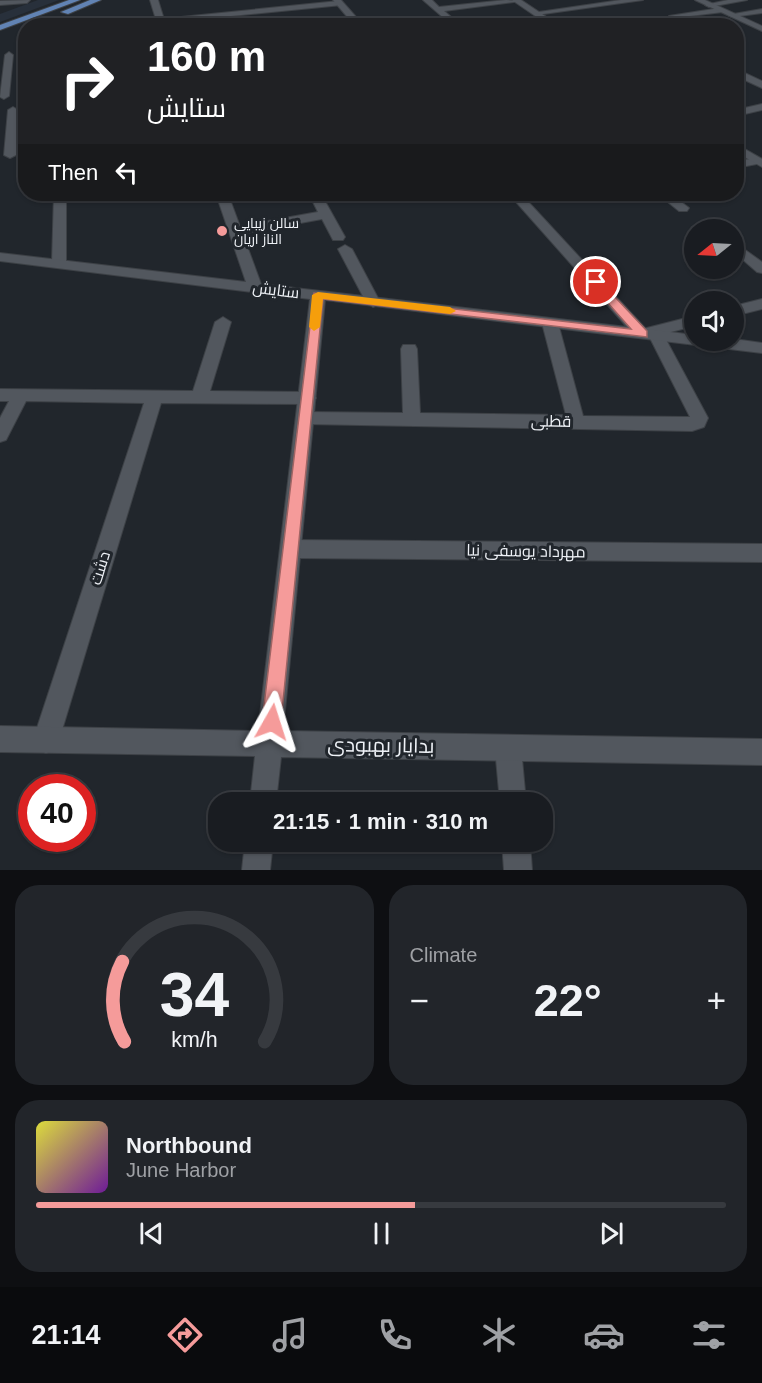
<!DOCTYPE html>
<html lang="en">
<head>
<meta charset="utf-8">
<style>
  body { margin:0; font-family:Helvetica,Cairo,sans-serif; background:#22252a; color:#f1f3f6; height:100vh; display:flex; flex-direction:column; font-size:22px; white-space:nowrap }
  * { box-sizing:border-box; margin:0 }
  p { font-size:20px; color:#9fa1a5 }
  .icon { flex:none; width:33px; height:33px; fill:none; stroke:currentColor; stroke-width:2; stroke-linecap:round; stroke-linejoin:round }
  .map { position:relative; height:870px; overflow:hidden }
  .details { display:flex; flex-direction:column; gap:15px; padding:15px; background:#0e0f12; flex:1 }
  .details>* { flex:none }
  .top-card { position:absolute; left:18px; top:18px; width:726px; height:183px; border-radius:24px; box-shadow:0 2px 4px #0004,0 0 0 2px #373a3f; background:#202124; color:#fff; overflow:hidden }
  .needle { width:39px; rotate:252deg }
  .controls { position:absolute; left:684px; top:219px; display:grid; gap:12px }
  .controls a { display:grid; place-items:center; width:60px; height:60px; border-radius:50%; background:#191c21; box-shadow:0 2px 4px #0004,0 0 0 2px #373a3f; font-size:30px }
  .speed { position:absolute; left:18px; top:774px; display:flex; gap:12px; font-size:30px; font-weight:700; text-align:center }
  .speed>* { display:grid; place-content:center; width:78px; height:78px; border-radius:50%; background:#191c21; box-shadow:0 2px 4px #0004,0 0 0 2px #373a3f; line-height:1 }
  .speed .limit { border:9px solid #d22; background:#fff; color:#111 }
  .pin { position:absolute; display:grid; place-items:center; width:51px; height:51px; color:#fff; margin:-26px; border:3px solid #fff; border-radius:50%; box-shadow:0 2px 6px #0007 }
  .me { position:absolute; width:66px; margin:-33px; rotate:6deg; stroke-linejoin:round; filter:drop-shadow(0 0 4px #0008) }
  .turn { display:flex; align-items:center; gap:21px; height:126px; padding:0 30px; font-size:27px }
  .turn .icon { width:78px; height:78px; stroke-width:2.5 }
  .turn b { display:block; font-size:42px; line-height:51px }
  .then { display:flex; align-items:center; height:57px; padding:0 30px; background:#0003; gap:12px; font-size:22px }
  .big { font-size:45px; font-weight:700; line-height:1.1 }
  .details .widget { flex:1; display:flex; flex-direction:column; justify-content:center; gap:9px; min-width:0; padding:0 21px; border-radius:24px; background:#22252a }
  .details .dial { align-items:center; gap:0 }
  .dial svg { height:156px; overflow:visible; fill:none; stroke:#373a3f; stroke-width:7; stroke-linecap:round; text-anchor:middle }
  .dial text { fill:#f1f3f6; stroke:none }
  .song { display:flex; align-items:center; gap:18px }
  .cover { width:72px; height:72px; border-radius:9px; background:linear-gradient(135deg,hsl(60 70% 55%),hsl(280 70% 35%)) }
  .played { height:6px; border-radius:3px; background:linear-gradient(90deg,#f59b9a 55%,#373a3f 55%) }
  .keys { display:flex; justify-content:space-around; direction:ltr }
  .heat { display:flex; justify-content:space-between; align-items:center; font-size:33px; direction:ltr }
  .details .tiles { flex:1; display:grid; gap:15px; grid-template-columns:1fr 1fr }
  .widget:last-child { grid-column:span 2 }
  .trip { position:absolute; left:208px; top:792px; width:345px; height:60px; border-radius:24px; background:#191c21; box-shadow:0 2px 4px #0004,0 0 0 2px #373a3f; font-weight:700; line-height:60px; text-align:center }
  .dock { display:flex; height:96px; justify-content:space-around; align-items:center; background:#0a0b0d; color:#9fa1a5 }
  .dock .icon { width:42px; height:42px }
  .dock .active { color:#f59b9a }
  .dock b { font-size:27px; color:#f1f3f6 }
  .map>svg:first-child { display:block }
  .built { fill:#28303b }
  .lines { fill:none; stroke-linecap:round; stroke-linejoin:round }
  .street-casing { stroke:#3d4146; stroke-width:2 }
  .secondary-casing { stroke:#3d4146; stroke-width:2 }
  .primary-casing { stroke:#3d4146; stroke-width:2 }
  .street { fill:#52575e; fill-rule:evenodd }
  .secondary { fill:#52575e; fill-rule:evenodd }
  .primary { fill:#6183b4; fill-rule:evenodd }
  .route { fill:#f59b9a; stroke:#9f6564; stroke-width:1.5 }
  .slow { fill:#f59e0b }
  .poi-dot { fill:#f59b9a; stroke:#21262c; stroke-width:2 }
  .labels { text-anchor:middle; dominant-baseline:central; stroke-width:6; stroke-linejoin:round; paint-order:stroke }
  .far-poi-label { font-size:14px; fill:#eff2f7; stroke:#21262c; text-anchor:start }
  .street-label { font-size:16px; fill:#eff2f7; stroke:#21262c }
  .near-street-label { font-size:20px; fill:#eff2f7; stroke:#21262c }
</style>
</head>
<body>
<div class="map">
<svg width="762" height="870" viewBox="0 0 762 870">
  <rect width="100%" height="100%" fill="#21262c"/>
  <path class="built" d="M38 0H59L0 22V14Z"/>
  <g class="lines">
    <g class="street-casing">
      <g id="street">
        <path d="M30 0 27 3 0 5V1Z"/>
        <path d="M423 0H432L439 7 506 0 522 1 444 11 462 26H453Z"/>
        <path d="M621 0H643L536 15 532 13Z"/>
        <path d="M728 0H747L709 7 705 5Z"/>
        <path d="M339 1 342 5 161 23 157 21 161 19Z"/>
        <path d="M720 8 724 10 723 12 673 18 669 16Z"/>
        <path d="M762 9V13L732 17 728 15Z"/>
        <path d="M608 17 623 26H613L604 19Z"/>
        <path d="M9 52 13 55 9 96 4 99 0 97 5 55Z"/>
        <path d="M736 69 762 81V88L736 76Z"/>
        <path d="M13 107 18 110 16 155 10 158 4 155 8 110Z"/>
        <path d="M758 158 762 159V163L736 168V161Z"/>
        <path d="M54 194H66V263L59 267 52 263Z"/>
        <path d="M116 194H128V195L122 199Z"/>
        <path d="M309 194H321L345 237 343 240H333L322 219 235 235 228 231 235 227 318 212Z"/>
        <path d="M658 194H671L689 208 687 211H679Z"/>
        <path d="M712 224 717 225 719 230H706L707 225Z"/>
        <path d="M734 242 762 262V273L757 272 734 252Z"/>
        <path d="M345 245 352 249 380 302 378 305 373 307 366 302 338 249Z"/>
        <path d="M762 299V309L734 316V306Z"/>
        <path d="M694 316V326L663 334 708 418 704 427 692 431 305 424 299 423 296 418 299 413 305 412 403 413 401 349 403 345H415L417 349 420 413 566 415 542 323 550 318 558 323 583 416 690 417 650 338H639L636 334 639 330Z"/>
        <path d="M223 317 231 322 210 391 307 392 313 394 316 398 313 402 307 404 161 403 59 740 55 749 46 753 37 749 33 740 144 403 26 401 6 440 0 442V418L9 401H0V389L193 391 215 322Z"/>
        <path d="M291 540 762 544V562L291 558 284 555 281 549 284 543Z"/>
        <path d="M508 735 517 739 521 748 526 802H500L495 748 499 739Z"/>
        <path d="M502 842H530L532 870H504Z"/>
      </g>
    </g>
    <g class="secondary-casing">
      <g id="secondary">
        <path d="M150 0H158L166 26H158Z"/>
        <path d="M333 0H341L364 26H355Z"/>
        <path d="M512 0H521L560 26H550Z"/>
        <path d="M695 0H705L762 26V31Z"/>
        <path d="M762 104V110L736 116V110Z"/>
        <path d="M736 144 762 159V167L736 152Z"/>
        <path d="M216 194H228L261 284 627 327 509 194H521L646 329 694 335V340L734 339 762 343V353L325 300 283 731 762 739V765L281 757 276 802H250L255 756 0 752V726L258 731 310 299 0 261V253L246 282Z"/>
        <path d="M245 842H273L270 870H242Z"/>
      </g>
    </g>
    <g class="primary-casing">
      <g id="primary">
        <path d="M69 0H80L0 30V25Z"/>
        <path d="M90 0H101L68 14 61 12Z"/>
      </g>
    </g>
    <use href="#street" class="street"/>
    <use href="#secondary" class="secondary"/>
    <use href="#primary" class="primary"/>
  </g>
  <path class="route" d="M596 279 599 280 647 331V337L323 299 281 722 278 729 272 731 265 729 262 722 314 293 631 329 592 285 590 282Z"/>
  <path class="slow" d="M318 292 450 307 456 311 450 314 323 299 320 327 314 331 309 327 312 295Z"/>
  <circle class="poi-dot" cx="222" cy="231" r="6"/>
  <g class="labels">
    <g class="far-poi-label">
      <text x="234" y="223">سالن زیبایی<tspan x="234" dy="16">الناز اریان</tspan></text>
    </g>
    <g class="street-label">
      <text transform="translate(276 290) rotate(7)">ستایش</text>
      <text transform="translate(551 421) rotate(1)">قطبی</text>
      <text transform="translate(526 551) rotate(1)">مهرداد یوسفی نیا</text>
      <text transform="translate(100 568) rotate(-73)">دشت</text>
    </g>
    <g class="near-street-label">
      <text transform="translate(381 745) rotate(1)">بدایار بهبودی</text>
    </g>
  </g>
</svg>
<div class="controls">
<a><svg class="needle" viewBox="-14 -14 28 28"><path d="M0-13l5 13h-10z" fill="#e53935"/><path d="M0 13l5-13h-10z" fill="#9fa1a5"/></svg></a>
<a><svg class="icon" aria-label="sound" viewBox="0 0 24 24"><path d="M4 9h4l5-4v14l-5-4H4zM17 9q2 3 0 6"/></svg></a>
</div>
<div class="speed"><div class="limit">40</div></div>
<div class="pin" style="left:596px;top:282px;background:#d93025"><svg class="icon" aria-label="arrive" viewBox="0 0 24 24"><path d="M6 21V4h12l-3 4 3 4H6"/></svg></div>
<svg class="me" style="left:272px;top:722px" viewBox="-20 -20 40 40"><path d="M0-17L14 15 0 8-14 15z" fill="#f59b9a" stroke="#fff" stroke-width="4"/></svg>
<div class="trip">21:15 · 1 min · 310 m</div>
<div class="top-card">
<div class="turn"><svg class="icon" aria-label="right" viewBox="0 0 24 24"><path d="M7 20v-9h11M14 6l5 5-5 5"/></svg><div><b>160 m</b>ستایش</div></div>
<div class="then">Then<svg class="icon" aria-label="left" viewBox="0 0 24 24"><path d="M17 20v-9H6M10 6l-5 5 5 5"/></svg></div>
</div>
</div>
<section class="details">
<div class="tiles">
<div class="widget dial"><svg viewBox="0 0 100 80">
<path d="M14 69A42 42 0 1 1 86 69"/>
<path d="M14 69A42 42 0 0 1 13 28" stroke="#f59b9a"/>
<text x="50" y="56" font-size="32" font-weight="700">34</text>
<text x="50" y="72" font-size="11">km/h</text>
</svg></div>
<div class="widget"><p>Climate</p>
<div class="heat"><a>−</a><b class="big">22°</b><a>+</a></div>
</div>
<div class="widget">
<div class="song"><i class="cover"></i><div><b>Northbound</b><p>June Harbor</p></div></div>
<div class="played"></div>
<div class="keys"><svg class="icon" aria-label="previous" viewBox="0 0 24 24"><path d="M18 5L8 12l10 7zM5 5v14"/></svg><svg class="icon" aria-label="pause" viewBox="0 0 24 24"><path d="M8 5v14M16 5v14"/></svg><svg class="icon" aria-label="next" viewBox="0 0 24 24"><path d="M6 5l10 7-10 7zM19 5v14"/></svg></div>
</div>
</div>
</section>
<nav class="dock">
<b>21:14</b>
<svg class="icon active" aria-label="directions" viewBox="0 0 24 24"><path d="M12 3l9 9-9 9-9-9zM9 14v-3h6M13 9l2 2-2 2"/></svg>
<svg class="icon" aria-label="music" viewBox="0 0 24 24"><path d="M9 18V5l10-2v13"/><circle cx="6" cy="18" r="3"/><circle cx="16" cy="16" r="3"/></svg>
<svg class="icon" aria-label="phone" viewBox="0 0 24 24"><path d="M5 4h4l2 5-3 2q2 4 5 5l2-3 5 2v4C11 20 4 13 5 4z"/></svg>
<svg class="icon" aria-label="climate" viewBox="0 0 24 24"><path d="M12 3v18M4 7l16 10M4 17L20 7"/></svg>
<svg class="icon" aria-label="car" viewBox="0 0 24 24"><path d="M5 17H2v-5l4-1 3-4h7l3 4 3 1v5h-3M9 17h6M6 11h13"/><circle cx="7" cy="17" r="2"/><circle cx="17" cy="17" r="2"/></svg>
<svg class="icon" aria-label="filters" viewBox="0 0 24 24"><path d="M4 7h16M4 17h16"/><circle cx="9" cy="7" r="2"/><circle cx="15" cy="17" r="2"/></svg>
</nav>
</body>
</html>
